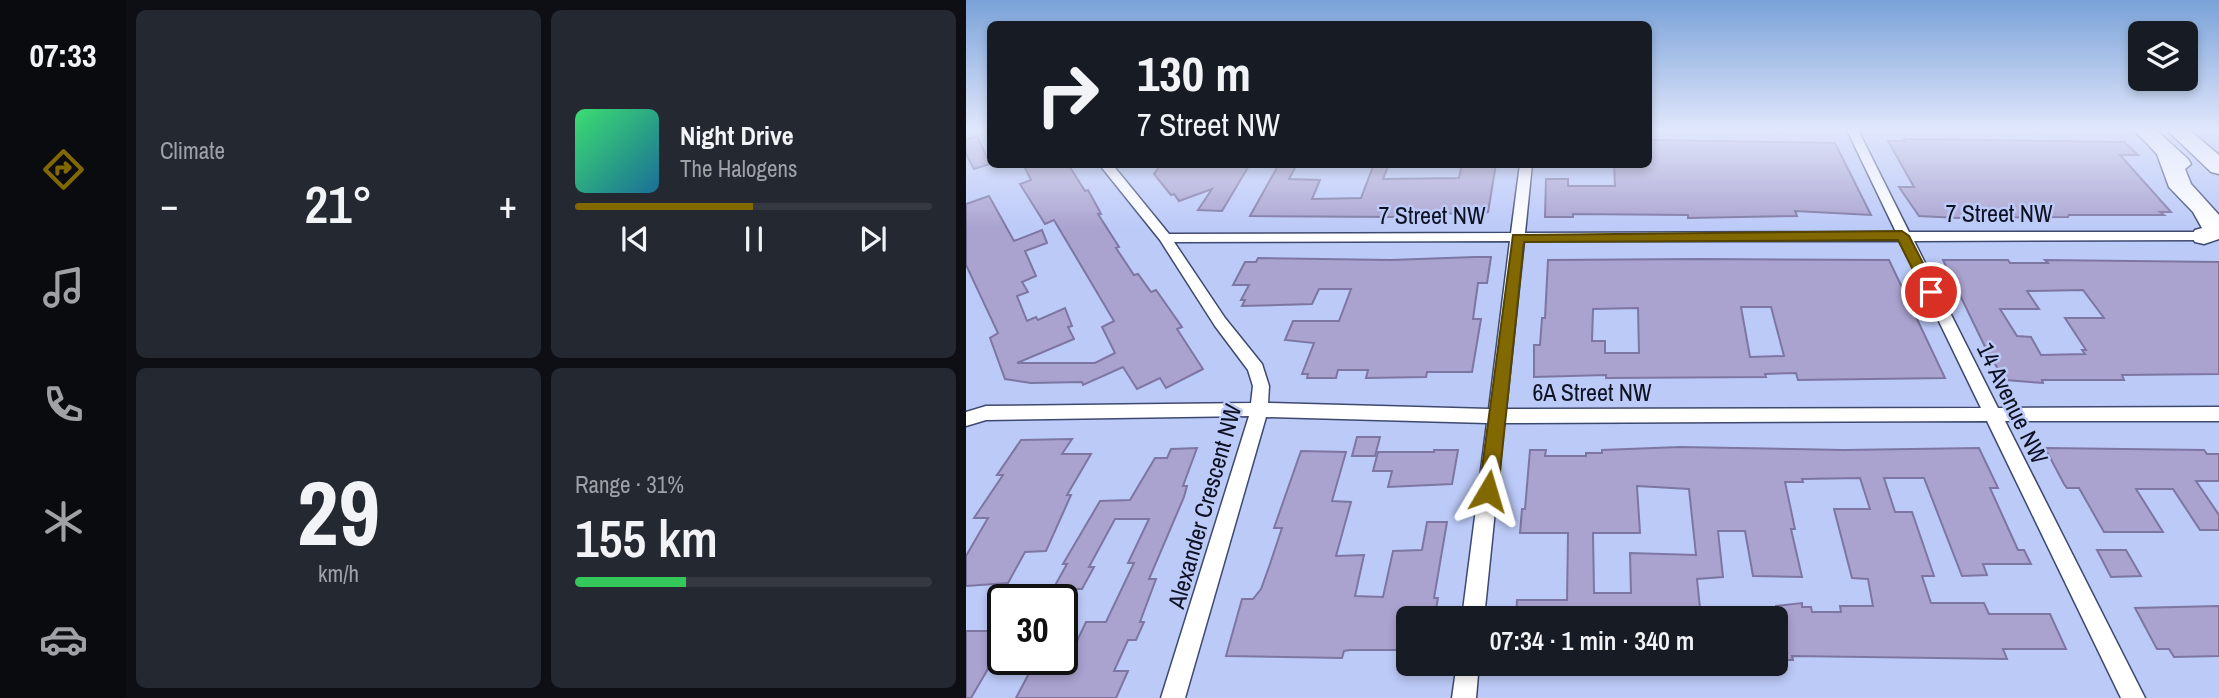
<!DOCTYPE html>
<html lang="en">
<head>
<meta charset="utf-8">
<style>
  body { margin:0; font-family:"Archivo Narrow",sans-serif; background:#242831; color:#f1f3f6; height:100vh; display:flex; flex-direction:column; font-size:26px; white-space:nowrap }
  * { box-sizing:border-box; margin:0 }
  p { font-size:23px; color:#9ea1a6 }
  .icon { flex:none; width:38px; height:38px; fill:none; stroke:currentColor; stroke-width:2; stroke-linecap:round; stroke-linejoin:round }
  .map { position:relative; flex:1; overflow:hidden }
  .panel { display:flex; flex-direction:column; gap:10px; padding:10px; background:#0d0f14; width:840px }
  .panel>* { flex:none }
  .top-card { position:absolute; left:21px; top:21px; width:665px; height:147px; border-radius:10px; box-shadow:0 4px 10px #0003; background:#171b24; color:#f1f3f6; overflow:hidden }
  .controls { position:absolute; left:1162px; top:21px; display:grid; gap:14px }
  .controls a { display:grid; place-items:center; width:70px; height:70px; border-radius:10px; background:#171b24; box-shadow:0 4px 10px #0003; font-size:35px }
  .speed { position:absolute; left:21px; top:584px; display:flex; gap:14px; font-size:35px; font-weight:700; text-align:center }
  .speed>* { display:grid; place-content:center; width:91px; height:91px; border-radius:50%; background:#171b24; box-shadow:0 4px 10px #0003; line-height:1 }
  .speed .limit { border:4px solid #111; border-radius:10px; background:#fff; color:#111 }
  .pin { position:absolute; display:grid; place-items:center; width:60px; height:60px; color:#fff; margin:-30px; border:4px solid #fff; border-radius:50%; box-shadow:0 2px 7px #0007 }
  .me { position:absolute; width:77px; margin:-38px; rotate:7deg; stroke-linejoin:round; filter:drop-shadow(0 0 5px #0008) }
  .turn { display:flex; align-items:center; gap:24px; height:147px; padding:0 35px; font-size:32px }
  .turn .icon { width:91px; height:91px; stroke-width:2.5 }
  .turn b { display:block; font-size:49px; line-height:60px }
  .big { font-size:52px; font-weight:600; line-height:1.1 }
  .panel .widget { flex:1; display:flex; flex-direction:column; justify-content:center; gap:10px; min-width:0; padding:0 24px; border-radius:10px; background:#242831 }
  .panel .dial { align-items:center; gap:0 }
  .dial b { font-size:91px; line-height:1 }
  .song { display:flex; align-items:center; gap:21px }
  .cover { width:84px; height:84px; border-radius:10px; background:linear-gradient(135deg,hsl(140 70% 55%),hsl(200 70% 35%)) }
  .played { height:7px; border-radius:4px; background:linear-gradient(90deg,#826800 50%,#363941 50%) }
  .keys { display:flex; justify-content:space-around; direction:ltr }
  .heat { display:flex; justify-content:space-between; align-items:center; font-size:38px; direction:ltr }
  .charge { height:10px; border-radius:5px; background:linear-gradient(90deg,#34c759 31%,#363941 0) }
  .panel .tiles { flex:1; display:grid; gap:10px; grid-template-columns:repeat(2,1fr) }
  .trip { position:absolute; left:430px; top:606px; width:392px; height:70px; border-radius:10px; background:#171b24; box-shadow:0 4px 10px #0003; font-weight:600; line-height:70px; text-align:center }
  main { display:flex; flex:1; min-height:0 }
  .menu { display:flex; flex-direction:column; width:126px; justify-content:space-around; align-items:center; background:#090b0e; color:#9ea1a6 }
  .menu .icon { width:49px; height:49px }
  .menu .on { color:#826800 }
  .menu b { font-size:32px; color:#f1f3f6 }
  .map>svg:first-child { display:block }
  .building { fill:#aaa3d0; stroke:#7d76a2; stroke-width:2; fill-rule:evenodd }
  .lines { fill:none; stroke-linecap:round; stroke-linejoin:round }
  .street-casing { stroke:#3e496f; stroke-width:3 }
  .highway-casing { stroke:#3e496f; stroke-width:3 }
  .street { fill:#fff; fill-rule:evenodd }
  .highway { fill:#fff; fill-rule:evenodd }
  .route { fill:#826800; stroke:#544400; stroke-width:2 }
  .labels { text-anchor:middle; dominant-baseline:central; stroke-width:5; stroke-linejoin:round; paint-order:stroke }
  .street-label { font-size:24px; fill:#0d1121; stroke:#bccaf8 }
</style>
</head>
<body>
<main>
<nav class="menu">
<b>07:33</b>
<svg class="icon on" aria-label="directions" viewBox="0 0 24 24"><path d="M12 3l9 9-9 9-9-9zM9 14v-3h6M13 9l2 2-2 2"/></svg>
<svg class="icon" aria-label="music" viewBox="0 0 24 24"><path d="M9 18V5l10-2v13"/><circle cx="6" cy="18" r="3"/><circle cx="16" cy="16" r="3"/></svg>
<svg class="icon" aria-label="phone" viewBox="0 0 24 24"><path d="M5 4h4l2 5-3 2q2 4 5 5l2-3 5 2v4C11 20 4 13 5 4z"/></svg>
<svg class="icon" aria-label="climate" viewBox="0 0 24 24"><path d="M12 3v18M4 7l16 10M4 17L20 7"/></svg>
<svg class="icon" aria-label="car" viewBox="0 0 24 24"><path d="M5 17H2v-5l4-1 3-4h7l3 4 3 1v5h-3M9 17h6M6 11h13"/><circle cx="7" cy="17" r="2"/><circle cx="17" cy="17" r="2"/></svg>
</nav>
<section class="panel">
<div class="tiles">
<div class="widget"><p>Climate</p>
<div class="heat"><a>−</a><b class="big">21°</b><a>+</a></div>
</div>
<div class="widget">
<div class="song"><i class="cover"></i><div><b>Night Drive</b><p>The Halogens</p></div></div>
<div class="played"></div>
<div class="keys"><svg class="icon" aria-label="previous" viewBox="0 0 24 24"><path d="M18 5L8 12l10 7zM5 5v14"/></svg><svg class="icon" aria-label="pause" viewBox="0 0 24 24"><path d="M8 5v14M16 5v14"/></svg><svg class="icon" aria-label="next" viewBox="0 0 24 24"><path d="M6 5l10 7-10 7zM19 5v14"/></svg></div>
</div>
<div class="widget dial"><b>29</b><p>km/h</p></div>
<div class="widget"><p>Range · 31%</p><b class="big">155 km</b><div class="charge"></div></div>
</div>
</section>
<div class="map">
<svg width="1253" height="698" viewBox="0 0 1253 698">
  <rect width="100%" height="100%" fill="#bccaf8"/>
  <g class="building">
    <path d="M11 136 24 164 8 169 0 154V139Z"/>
    <path d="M938 139 1158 142 1172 155H1154L1205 212H1194L1198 215H1103L1102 217 993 218 953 216 933 187H948L922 141H939Z"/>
    <path d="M684 140 869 143 905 215 829 211 831 216 722 218V215L607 214V217H579L580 179H602V186H649L648 164H682Z"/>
    <path d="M57 164H102L119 191 122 190 133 210 135 214H132L153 247 150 248 168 275 172 274 185 292 190 290 216 327 211 329 237 369 200 388 194 378 171 389 157 367 117 385 116 382 65 383 39 379 24 338 32 333 0 265V204L23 196 48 241 76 230 81 243 59 251 70 276 56 282 62 292 51 296 61 321 70 317 72 320 99 308 106 326 102 327 108 339 51 363H129L149 353 136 327 148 321 88 220 79 224 54 184 65 180Z"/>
    <path d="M195 164H284L256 211 232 210 246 189 213 201 208 194 205 195 188 174Z"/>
    <path d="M313 164H331L323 179 354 180 346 199 395 198 408 164H423L417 179 493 178 496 164H530L522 212 519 213 433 214V217L284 216Z"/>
    <path d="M509 257H525L521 283H512L507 319H515L506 372H461L460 377 400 378 402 370H372L370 378H341L342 374H336L348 343 319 340 327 321H373L385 289H353L346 304 276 306 279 300H275L283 285H267L279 262H290L292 258 425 260Z"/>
    <path d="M733 259 923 260 979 378 832 380 830 373 799 374 800 377 640 378V375L568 377V345H574L576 318H579L582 260ZM775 307H805L818 356 784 357ZM672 308 673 353H639V341H626L627 309Z"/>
    <path d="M977 260H1042L1044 263H1082L1079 260 1253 262V374L1156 375 1158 380H1076L1077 383 1039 380 1022 353ZM1117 290 1138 318H1099L1120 350H1116L1119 354 1075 355 1065 337 1051 336 1034 309H1073L1061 291Z"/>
    <path d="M391 437H414L409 456H386Z"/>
    <path d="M106 439 96 454H125L101 495H105L80 551 59 552 42 583 0 586V556L22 518H8L37 475H31L55 440Z"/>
    <path d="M714 447 878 450 1013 448 1032 488H1024L1052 550H1058L1065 564H1017L1021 575 996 576 958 478H918L929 512H946L968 576H956L965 603H1018L1023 614H1084L1100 649H1037L1041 659 826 656 827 660H810V606L836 603V607H845L846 612H875L874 606H907L902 579 886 578 868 509H904L894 478 836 479 837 482H819L829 529H825L836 577 787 576 779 531H752L757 577 731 579 735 618H550L551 600H601L602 533H554L556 509H559L564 450H580L579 456H620V453H636V450ZM671 486 723 489 730 555 664 553 665 593H628L627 533H674Z"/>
    <path d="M231 448 217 486H221L218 497 183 579H190L174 622H178L170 640H162L148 671H162L150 698H50L70 660H102L120 622H140L168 563H162L183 519H149L123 567H128L116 589H87L101 564H97L134 501 164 500 189 458H201L205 449Z"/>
    <path d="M1079 448 1238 450 1241 454H1253V481H1230L1253 515V530H1234L1207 489H1170L1197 532H1138L1113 488H1101L1098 484Z"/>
    <path d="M468 450H492L486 484 422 487 426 471H407L412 452H468Z"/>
    <path d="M335 451 380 452 366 501 385 502 370 556 398 555 389 596 417 597 427 551 456 550 461 522H481L468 598H472L469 614H465V618H443V650H384L378 651 376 658 260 656 276 599H287L295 589 304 564 316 528H308Z"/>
    <path d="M1131 550H1160L1175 576 1145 577Z"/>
    <path d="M1253 606V656L1208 657 1203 649H1191L1169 608Z"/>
    <path d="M0 631H37V662H26L5 698H0Z"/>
  </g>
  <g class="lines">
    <g class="street-casing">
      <g id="street">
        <path d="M881 130H892L943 232H1238L1245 236 1238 240 948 241 1032 408 1253 407V421H1039L1179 698H1155L1021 421 538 423 518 618H496L521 423 300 417 219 698H195L283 416 20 420 0 426V412L20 406 285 403 287 386 282 370 249 326 194 240 133 164H146L203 234 545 233 554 164H566L559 233 930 232ZM544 241 523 409 302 403 303 386 296 364 259 318 208 242ZM558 241H934L1015 408 540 409Z"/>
        <path d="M491 663H513L510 698H486Z"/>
      </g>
    </g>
    <g class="highway-casing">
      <g id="highway">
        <path d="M1168 130H1190L1222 159 1225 164 1219 169 1225 184 1253 215V239L1238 244 1229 242 1225 236 1229 230 1236 228 1227 212 1203 187 1191 154Z"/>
        <path d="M1201 130H1223L1253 155V174L1245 172Z"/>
      </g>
    </g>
    <use href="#street" class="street"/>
    <use href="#highway" class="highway"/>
  </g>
  <linearGradient id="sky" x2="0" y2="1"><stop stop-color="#7aa2d8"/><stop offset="0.57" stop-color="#e1e7fc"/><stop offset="1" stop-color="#e1e7fc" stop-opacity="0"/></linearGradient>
  <rect width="1253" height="228" fill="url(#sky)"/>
  <path class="route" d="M936 231 943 236 972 292 970 296H960L932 240 558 242 532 491 529 497 522 499 516 497 513 491 547 235Z"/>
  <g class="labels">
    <g class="street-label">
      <text x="1033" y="213">7 Street NW</text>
      <text x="466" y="215">7 Street NW</text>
      <text x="626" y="392">6A Street NW</text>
      <text transform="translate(1047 403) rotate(64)">14 Avenue NW</text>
      <text transform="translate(238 506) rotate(-74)">Alexander Crescent NW</text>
    </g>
  </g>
</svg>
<div class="controls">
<a><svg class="icon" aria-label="layers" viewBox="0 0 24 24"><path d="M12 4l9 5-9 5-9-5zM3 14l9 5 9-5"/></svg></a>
</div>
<div class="speed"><div class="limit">30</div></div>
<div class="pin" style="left:965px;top:292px;background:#d93025"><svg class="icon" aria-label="arrive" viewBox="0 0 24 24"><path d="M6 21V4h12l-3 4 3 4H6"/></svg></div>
<svg class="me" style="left:522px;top:491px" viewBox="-20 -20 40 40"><path d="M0-17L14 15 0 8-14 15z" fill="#826800" stroke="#fff" stroke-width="4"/></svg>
<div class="trip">07:34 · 1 min · 340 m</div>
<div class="top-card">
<div class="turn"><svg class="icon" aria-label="right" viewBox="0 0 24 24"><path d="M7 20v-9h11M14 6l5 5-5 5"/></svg><div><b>130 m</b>7 Street NW</div></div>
</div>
</div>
</main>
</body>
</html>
